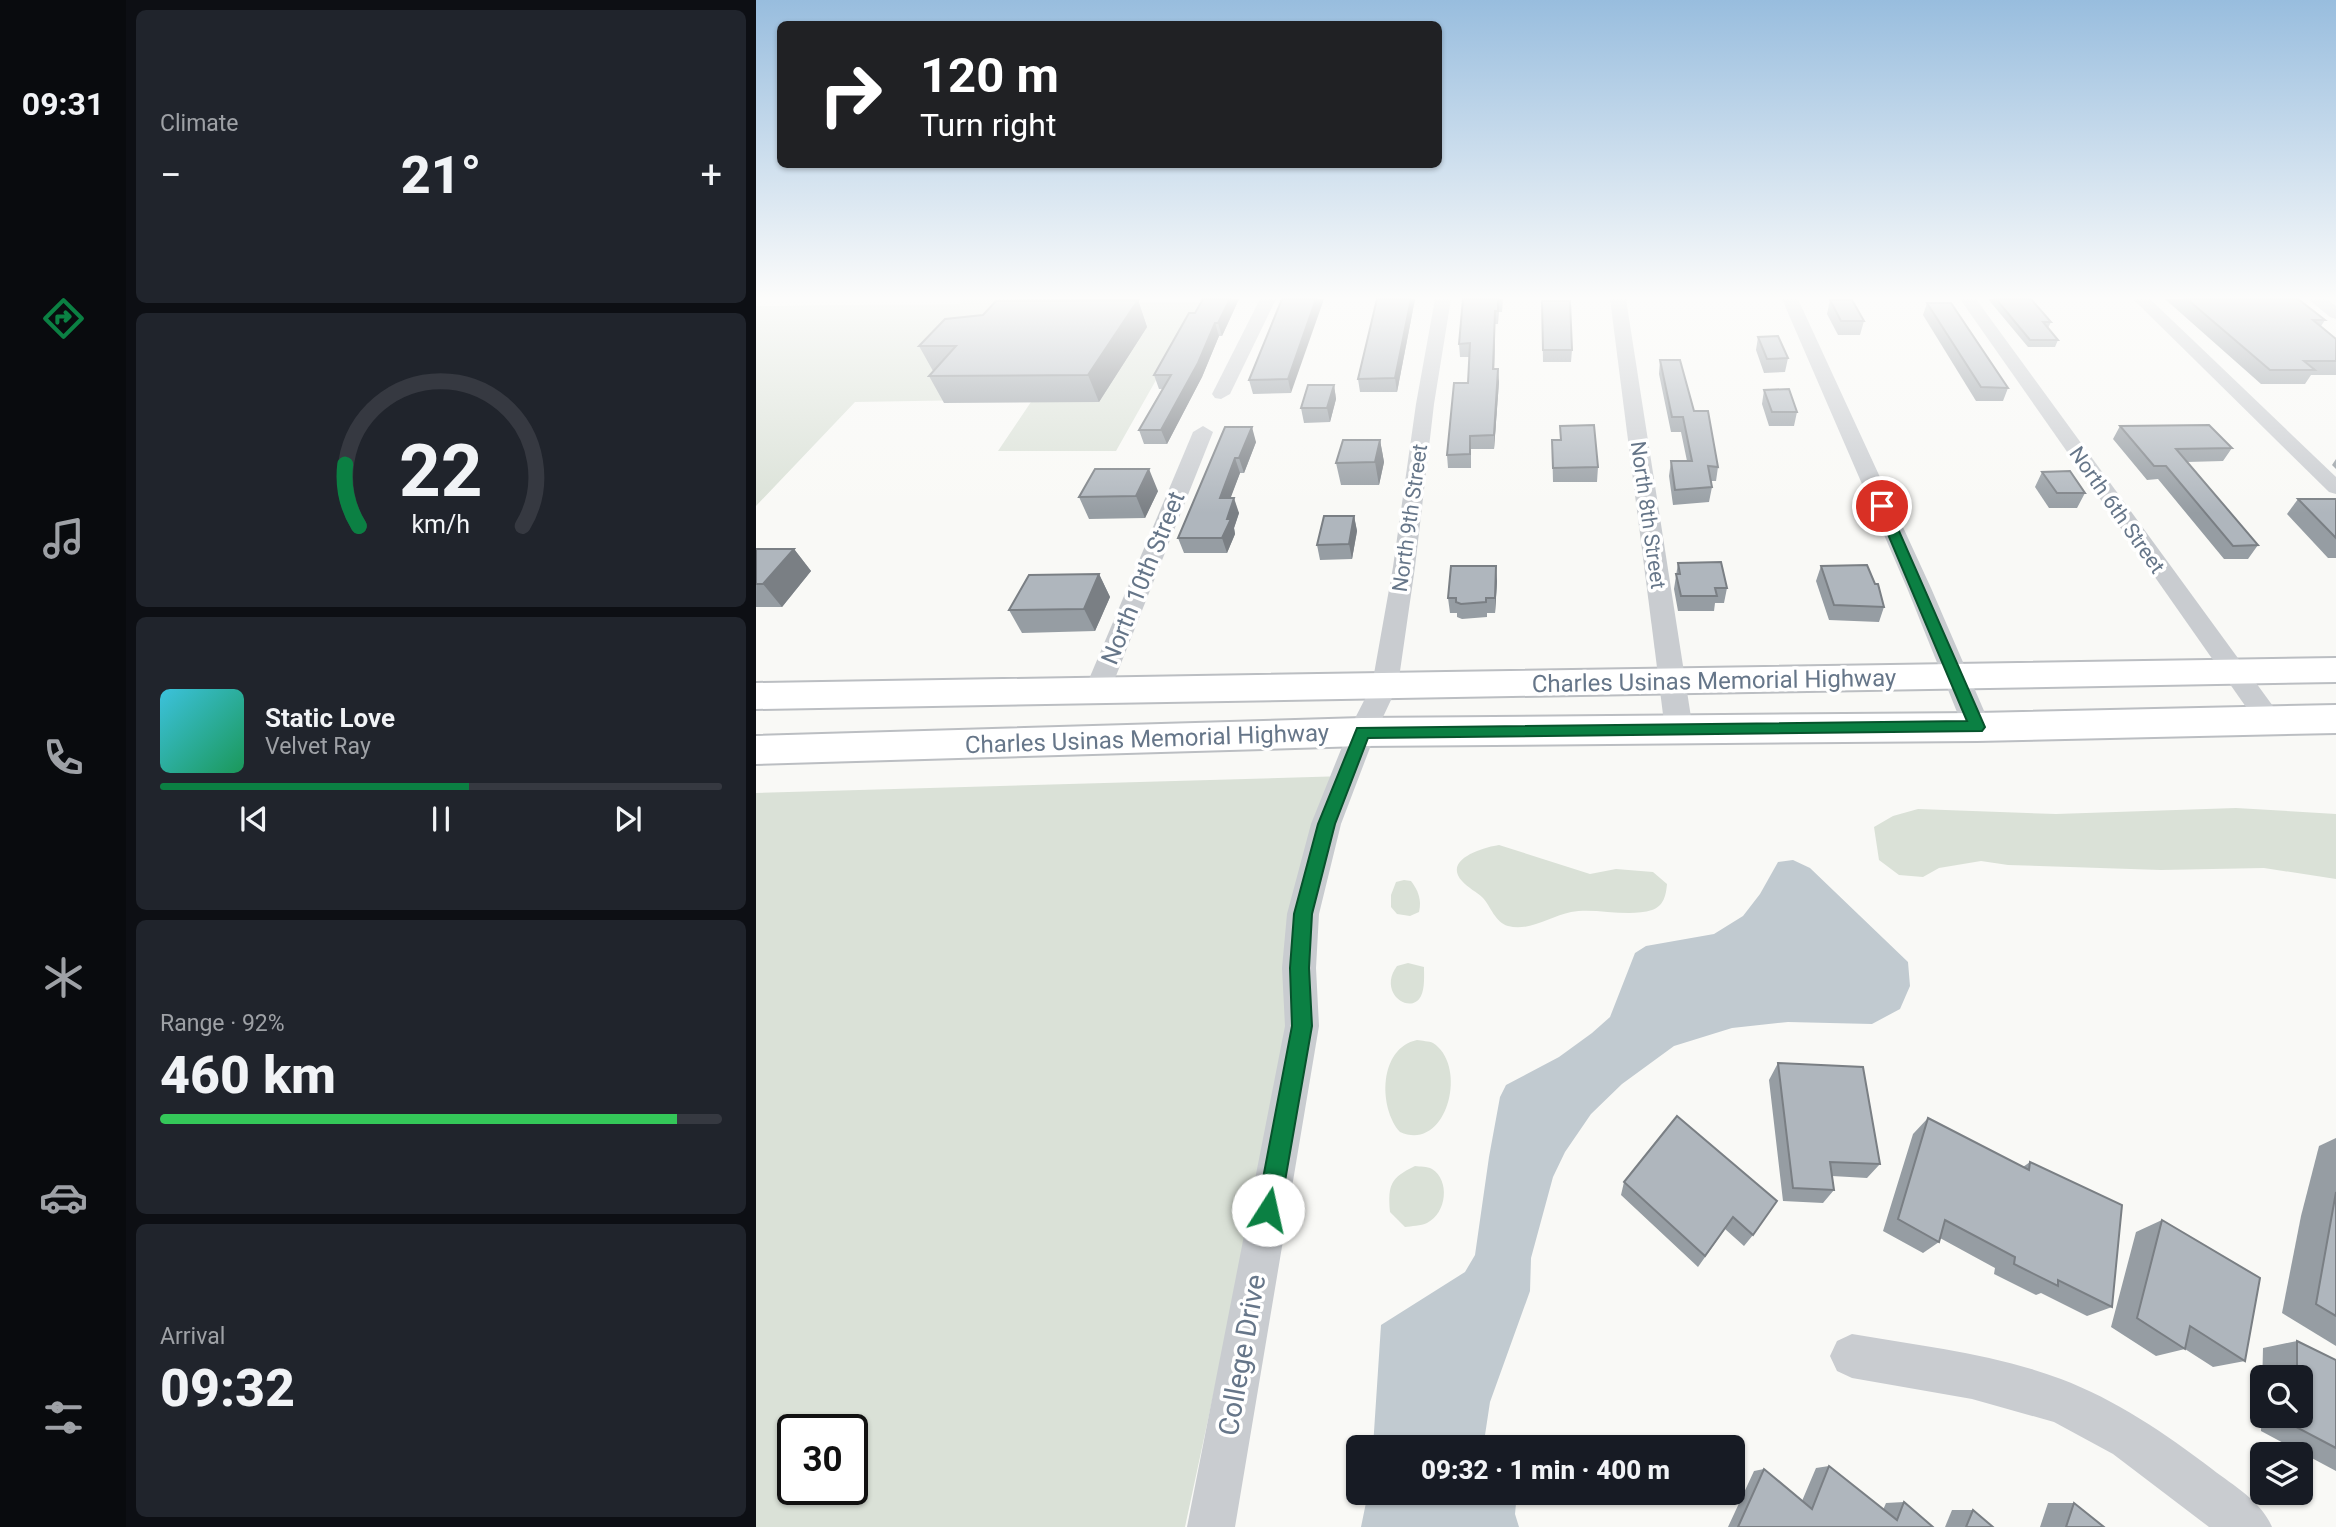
<!DOCTYPE html>
<html lang="en">
<head>
<meta charset="utf-8">
<style>
  body { margin:0; font-family:Roboto,sans-serif; background:#20242c; color:#f1f3f6; height:100vh; display:flex; flex-direction:column; font-size:26px; white-space:nowrap }
  * { box-sizing:border-box; margin:0 }
  p { font-size:23px; color:#9ea1a6 }
  .icon { flex:none; width:38px; height:38px; fill:none; stroke:currentColor; stroke-width:2; stroke-linecap:round; stroke-linejoin:round }
  .map { position:relative; flex:1; overflow:hidden }
  .panel { display:flex; flex-direction:column; gap:10px; padding:10px; background:#0d0f14; width:630px }
  .panel>* { flex:none }
  .top-card { position:absolute; left:21px; top:21px; width:665px; height:147px; border-radius:10px; box-shadow:0 2px 5px #0004; background:#202124; color:#fff; overflow:hidden }
  .tools { position:absolute; left:1494px; top:1365px; display:grid; gap:14px }
  .tools a { display:grid; place-items:center; width:63px; height:63px; border-radius:10px; background:#171b24; box-shadow:0 2px 5px #0004; font-size:35px }
  .speed { position:absolute; left:21px; top:1414px; display:flex; gap:14px; font-size:35px; font-weight:700; text-align:center }
  .speed>* { display:grid; place-content:center; width:91px; height:91px; border-radius:50%; background:#171b24; box-shadow:0 2px 5px #0004; line-height:1 }
  .speed .limit { border:4px solid #111; border-radius:10px; background:#fff; color:#111 }
  .pin { position:absolute; display:grid; place-items:center; width:60px; height:60px; color:#fff; margin:-30px; border:4px solid #fff; border-radius:50%; box-shadow:0 2px 7px #0007 }
  .me { position:absolute; width:77px; margin:-38px; rotate:10deg; stroke-linejoin:round; filter:drop-shadow(0 0 5px #0008) }
  .turn { display:flex; align-items:center; gap:24px; height:147px; padding:0 28px; font-size:32px }
  .turn .icon { width:91px; height:91px; stroke-width:2.5 }
  .turn b { display:block; font-size:49px; line-height:60px }
  .big { font-size:52px; font-weight:800; line-height:1.1 }
  .panel .widget { flex:1; display:flex; flex-direction:column; justify-content:center; gap:10px; min-width:0; padding:0 24px; border-radius:10px; background:#20242c }
  .panel .dial { align-items:center; gap:0 }
  .dial svg { height:182px; overflow:visible; fill:none; stroke:#363941; stroke-width:7; stroke-linecap:round; text-anchor:middle }
  .dial text { fill:#f1f3f6; stroke:none }
  .song { display:flex; align-items:center; gap:21px }
  .cover { width:84px; height:84px; border-radius:10px; background:linear-gradient(135deg,hsl(190 70% 55%),hsl(150 70% 35%)) }
  .played { height:7px; border-radius:4px; background:linear-gradient(90deg,#0b8043 55%,#363941 55%) }
  .keys { display:flex; justify-content:space-around; direction:ltr }
  .heat { display:flex; justify-content:space-between; align-items:center; font-size:38px; direction:ltr }
  .charge { height:10px; border-radius:5px; background:linear-gradient(90deg,#34c759 92%,#363941 0) }
  .trip { position:absolute; left:590px; top:1435px; width:399px; height:70px; border-radius:10px; background:#171b24; box-shadow:0 2px 5px #0004; font-weight:800; line-height:70px; text-align:center }
  main { display:flex; flex:1; min-height:0 }
  .dock { display:flex; flex-direction:column; width:126px; justify-content:space-around; align-items:center; background:#090b0e; color:#9ea1a6 }
  .dock .icon { width:49px; height:49px }
  .dock .active { color:#0b8043 }
  .dock b { font-size:32px; color:#f1f3f6 }
  .map>svg:first-child { display:block }
  .green { fill:#dae1d7; fill-rule:evenodd }
  .water { fill:#c1cad0 }
  .lines { fill:none; stroke-linecap:round; stroke-linejoin:round }
  .highway-casing { stroke:#bbbec2; stroke-width:4 }
  .street { fill:#c9ccd0; fill-rule:evenodd }
  .highway { fill:#fff; fill-rule:evenodd }
  .wall { fill:#969da3; fill-rule:evenodd }
  .shaded-wall { fill:#7a7f84 }
  .building { fill:#afb6bd; stroke:#7a7f84; stroke-width:2 }
  .route { fill:#0b8043; stroke:#07532c; stroke-width:2 }
  .labels { text-anchor:middle; dominant-baseline:central; stroke-width:7; stroke-linejoin:round; paint-order:stroke }
  .far-street-label { font-size:21px; fill:#667689; stroke:#fff }
  .street-label { font-size:24px; fill:#667689; stroke:#fff }
  .near-street-label { font-size:28px; fill:#667689; stroke:#fff }
</style>
</head>
<body>
<main>
<nav class="dock">
<b>09:31</b>
<svg class="icon active" aria-label="directions" viewBox="0 0 24 24"><path d="M12 3l9 9-9 9-9-9zM9 14v-3h6M13 9l2 2-2 2"/></svg>
<svg class="icon" aria-label="music" viewBox="0 0 24 24"><path d="M9 18V5l10-2v13"/><circle cx="6" cy="18" r="3"/><circle cx="16" cy="16" r="3"/></svg>
<svg class="icon" aria-label="phone" viewBox="0 0 24 24"><path d="M5 4h4l2 5-3 2q2 4 5 5l2-3 5 2v4C11 20 4 13 5 4z"/></svg>
<svg class="icon" aria-label="climate" viewBox="0 0 24 24"><path d="M12 3v18M4 7l16 10M4 17L20 7"/></svg>
<svg class="icon" aria-label="car" viewBox="0 0 24 24"><path d="M5 17H2v-5l4-1 3-4h7l3 4 3 1v5h-3M9 17h6M6 11h13"/><circle cx="7" cy="17" r="2"/><circle cx="17" cy="17" r="2"/></svg>
<svg class="icon" aria-label="filters" viewBox="0 0 24 24"><path d="M4 7h16M4 17h16"/><circle cx="9" cy="7" r="2"/><circle cx="15" cy="17" r="2"/></svg>
</nav>
<section class="panel">
<div class="widget"><p>Climate</p>
<div class="heat"><a>−</a><b class="big">21°</b><a>+</a></div>
</div>
<div class="widget dial"><svg viewBox="0 0 100 80">
<path d="M14 69A42 42 0 1 1 86 69"/>
<path d="M14 69A42 42 0 0 1 8 42" stroke="#0b8043"/>
<text x="50" y="56" font-size="32" font-weight="700">22</text>
<text x="50" y="72" font-size="11">km/h</text>
</svg></div>
<div class="widget">
<div class="song"><i class="cover"></i><div><b>Static Love</b><p>Velvet Ray</p></div></div>
<div class="played"></div>
<div class="keys"><svg class="icon" aria-label="previous" viewBox="0 0 24 24"><path d="M18 5L8 12l10 7zM5 5v14"/></svg><svg class="icon" aria-label="pause" viewBox="0 0 24 24"><path d="M8 5v14M16 5v14"/></svg><svg class="icon" aria-label="next" viewBox="0 0 24 24"><path d="M6 5l10 7-10 7zM19 5v14"/></svg></div>
</div>
<div class="widget"><p>Range · 92%</p><b class="big">460 km</b><div class="charge"></div></div>
<div class="widget"><p>Arrival</p><b class="big">09:32</b></div>
</section>
<div class="map">
<svg width="1580" height="1527" viewBox="0 0 1580 1527">
  <rect width="100%" height="100%" fill="#f9f9f6"/>
  <g class="green">
    <path d="M205 299H314L307 303 444 302 360 451H242L277 399 99 402 0 506V306L204 304Z"/>
    <path d="M590 776 429 1527H0V793ZM37 1430H96V1489H37Z"/>
    <path d="M1480 808 1580 814V879L1508 868 1405 870 1252 865 1225 861 1183 868 1167 877 1143 875 1123 860 1118 827 1137 816 1162 809 1300 814Z"/>
    <path d="M743 845 834 874 860 869 897 872 911 884C910 895 908 906 896 910 871 918 839 907 815 912 795 916 773 932 752 926 739 922 735 907 727 898 721 892 712 888 706 881 686 859 729 847 743 845Z"/>
    <path d="M648 880 655 881C662 890 666 900 663 912L654 916 641 914 635 907V895L640 882Z"/>
    <path d="M652 963 668 967C668 975 669 988 665 996 655 1016 621 993 641 966Z"/>
    <path d="M661 1040C666 1041 673 1041 677 1043 713 1066 691 1153 644 1132 622 1107 623 1048 661 1040Z"/>
    <path d="M659 1166C664 1167 671 1166 676 1169 694 1180 691 1213 671 1223 665 1226 655 1226 649 1227L634 1212C632 1185 634 1178 659 1166Z"/>
  </g>
  <g class="water">
    <path d="M1037 860 1054 868 1152 962 1154 986 1144 1009 1116 1024 1032 1022 976 1028 918 1046 866 1084 835 1114 809 1152 797 1177 775 1258 774 1291 734 1402 729 1435 730 1447H617L625 1325 709 1272 719 1255 733 1157 744 1097 750 1085 803 1057 836 1033 854 1017 879 953 890 946 958 934 987 916 1004 894 1022 862Z"/>
    <path d="M612 1493H761L759 1514 763 1527H605Z"/>
  </g>
  <g class="lines">
    <g class="highway-casing">
      <g id="highway">
        <path d="M1580 658V682L0 709V683Z"/>
        <path d="M1580 705V733L1221 741 606 746 0 764V736L606 718 1221 713Z"/>
      </g>
    </g>
    <g class="street">
      <path d="M504 299H520L474 394 465 399 459 398 456 394Z"/>
      <path d="M679 299H695L678 404 659 567 642 685 620 732 585 824 563 914 560 968 563 1026 479 1527H431L529 1026 526 968 531 914 555 824 592 732 616 685 637 567 660 404Z"/>
      <path d="M854 299H870L937 730 933 737 923 740 913 737 909 730Z"/>
      <path d="M1026 299H1042L1175 588 1235 727 1231 734 1221 737 1211 734 1207 727 1151 588Z"/>
      <path d="M1204 299H1220L1522 713 1526 720 1522 727 1513 730 1504 727Z"/>
      <path d="M1377 299H1394L1580 477V494L1573 492Z"/>
      <path d="M1552 299H1570L1580 306V319L1574 317Z"/>
      <path d="M447 426 457 432 354 691 350 698 341 700 332 698 328 691 437 432Z"/>
      <path d="M1096 1334C1166 1346 1238 1354 1305 1379 1360 1400 1409 1433 1456 1469 1478 1486 1505 1501 1516 1527H1453L1357 1454 1298 1422 1216 1399 1096 1378 1081 1371 1074 1356 1081 1341Z"/>
    </g>
    <use href="#highway" class="highway"/>
  </g>
  <g class="wall">
    <path d="M483 299 466 336H463L446 377 411 444H388L383 430 406 389H403L398 375Z"/>
    <path d="M526 299 535 393 497 394 493 380Z"/>
    <path d="M659 299 641 392H604L602 379Z"/>
    <path d="M707 299H747L746 312H743L742 324H739L738 369 743 382 738 449H715V468H692L691 455 712 383 713 357H704L703 344Z"/>
    <path d="M1232 299H1275L1295 322 1292 328 1302 340 1299 347H1272Z"/>
    <path d="M1409 299H1542L1569 320 1565 326 1580 339V375H1555L1549 384H1505Z"/>
    <path d="M382 300 391 327 343 402 188 403 173 376 177 371 163 346Z"/>
    <path d="M1074 300 1108 321 1104 335H1082L1071 314Z"/>
    <path d="M786 301 816 350 815 362H787Z"/>
    <path d="M1171 303 1252 388 1247 401H1220L1167 315Z"/>
    <path d="M1002 337 1032 358 1029 372 1008 373 1000 350Z"/>
    <path d="M904 360 938 411 962 467 960 481H955L956 487 953 502 917 505 913 476 915 461H931L925 432H915L903 374Z"/>
    <path d="M578 385 580 399 574 422 548 423 545 408Z"/>
    <path d="M1008 390 1041 412 1038 426H1013L1006 404Z"/>
    <path d="M804 426 842 467 841 482H797L796 440H804Z"/>
    <path d="M1364 426 1476 448 1467 461 1431 462 1502 545 1492 559H1468L1402 479 1391 480 1357 439Z"/>
    <path d="M469 427 500 442 488 473H484L474 498 483 513 478 528 479 534 471 553H428L422 538Z"/>
    <path d="M624 440 628 462 623 485H585L580 463Z"/>
    <path d="M1580 459V469L1576 465Z"/>
    <path d="M1286 472 1329 493 1321 508H1293L1279 487Z"/>
    <path d="M402 491 389 518 333 519 323 497Z"/>
    <path d="M1542 499H1580V558H1572L1531 514Z"/>
    <path d="M598 516 601 531 596 559 564 560 561 545Z"/>
    <path d="M0 549H38L55 571 26 607H0Z"/>
    <path d="M922 563 971 588 968 603H959L958 611H922L918 589Z"/>
    <path d="M1065 566 1128 607 1123 622 1073 620 1060 581Z"/>
    <path d="M343 574 354 597 339 631 266 633 253 610Z"/>
    <path d="M741 581 739 613H731V617L706 619 701 617V613H694L692 598Z"/>
    <path d="M1022 1063 1124 1164 1111 1178 1076 1176 1078 1190 1067 1203 1027 1201 1013 1080Z"/>
    <path d="M921 1116 997 1235 988 1246 969 1229 942 1267 865 1195 868 1182Z"/>
    <path d="M1172 1118 1267 1167 1274 1162 1356 1307 1331 1316 1285 1293 1280 1295 1238 1274 1239 1268 1184 1238 1183 1242 1167 1253 1127 1231 1157 1134Z"/>
    <path d="M1580 1138V1346L1526 1313 1545 1216 1563 1146Z"/>
    <path d="M1406 1220 1489 1361 1457 1367 1429 1349 1400 1356 1355 1327 1380 1232Z"/>
    <path d="M1541 1341 1580 1360V1471L1505 1431 1507 1348ZM1507 1377H1545V1416H1507Z"/>
    <path d="M1073 1466 1127 1510 1130 1503 1148 1502 1177 1527H972L998 1471 1008 1469 1046 1501 1060 1468Z"/>
    <path d="M1292 1503H1318L1348 1527H1284Z"/>
    <path d="M1196 1510H1217L1237 1527H1189Z"/>
  </g>
  <g class="shaded-wall">
    <path d="M474 299H483L466 336 462 323Z"/>
    <path d="M560 299H568L535 393 532 379Z"/>
    <path d="M655 299H659L641 392 639 378Z"/>
    <path d="M382 300 391 327 343 402 332 375Z"/>
    <path d="M739 311V324L738 382 737 369Z"/>
    <path d="M459 323 463 336 446 377 411 444 405 430Z"/>
    <path d="M742 369 743 382 738 449V435Z"/>
    <path d="M578 385 580 399 574 422 571 408Z"/>
    <path d="M496 427 500 442 488 473 483 458Z"/>
    <path d="M624 440 628 462 623 485 619 462Z"/>
    <path d="M479 458 484 473 469 513 464 498Z"/>
    <path d="M393 469 402 491 389 518 380 496Z"/>
    <path d="M478 498 483 513 478 528 479 534 471 553 466 538 471 519Z"/>
    <path d="M598 516 601 531 596 559 593 544Z"/>
    <path d="M38 549 55 571 26 607 7 584Z"/>
    <path d="M740 566 741 581 739 613V598Z"/>
    <path d="M343 574 354 597 339 631 328 609Z"/>
  </g>
  <g class="building">
    <path d="M447 299H474L462 323H459L442 363 405 430H383L415 375H398L433 313H439Z"/>
    <path d="M526 299H560L532 379 493 380Z"/>
    <path d="M621 299H655L639 378 602 379Z"/>
    <path d="M707 299H742V311H739L737 369H742L738 435 714 436V454L691 455 698 383H712L714 343 703 344Z"/>
    <path d="M1240 299H1275L1295 322H1287L1302 340H1274Z"/>
    <path d="M1431 299H1542L1569 320H1557L1580 339V361H1548L1559 370H1514Z"/>
    <path d="M382 300 332 375 173 376 200 346H163L189 319 227 315 240 301Z"/>
    <path d="M1074 300H1096L1108 321H1085Z"/>
    <path d="M786 301H814L816 350H787Z"/>
    <path d="M1171 303H1195L1252 388 1225 387Z"/>
    <path d="M1022 336 1032 358 1011 359 1002 337Z"/>
    <path d="M904 360H924L938 411H952L962 467 952 466 956 487 919 490 915 461H936L927 417H916Z"/>
    <path d="M552 385H578L571 408H545Z"/>
    <path d="M1033 389 1041 412H1016L1008 390Z"/>
    <path d="M838 425 842 467 797 468 796 440H805L804 426Z"/>
    <path d="M1453 425 1476 448 1420 449 1502 545 1477 546 1410 466H1398L1364 426Z"/>
    <path d="M469 427H496L483 458H479L464 498H478L471 519H475L466 538H422Z"/>
    <path d="M587 440H624L619 462 580 463Z"/>
    <path d="M339 469H393L380 496 323 497Z"/>
    <path d="M1314 471 1329 493H1301L1286 472Z"/>
    <path d="M1542 499H1580V538Z"/>
    <path d="M568 516H598L593 544 561 545Z"/>
    <path d="M0 549H38L7 584H0Z"/>
    <path d="M965 562 971 588H959L961 596H925L920 574H924L922 563Z"/>
    <path d="M1111 565 1119 584H1122L1128 607 1078 605 1065 566Z"/>
    <path d="M695 566H740L739 598H730V602L705 604 700 602V598H692Z"/>
    <path d="M343 574 328 609 253 610 273 575Z"/>
    <path d="M1022 1063 1107 1067 1124 1164 1074 1162 1078 1190 1037 1188Z"/>
    <path d="M921 1116 1021 1201 997 1235 977 1217 949 1256 868 1182Z"/>
    <path d="M1172 1118 1273 1170 1274 1162 1366 1205 1356 1307 1302 1280V1286L1258 1264 1259 1257 1189 1220 1183 1242 1142 1219Z"/>
    <path d="M1580 1192V1316L1560 1304Z"/>
    <path d="M1406 1220 1504 1278 1489 1361 1434 1326 1429 1349 1381 1318Z"/>
    <path d="M1541 1341 1580 1360V1448L1540 1427V1416H1545V1377H1541Z"/>
    <path d="M1073 1466 1141 1520 1148 1502 1177 1527H982L1008 1469 1056 1509Z"/>
    <path d="M1318 1503 1348 1527H1310Z"/>
    <path d="M1217 1510 1237 1527H1210Z"/>
  </g>
  <linearGradient id="sky" x2="0" y2="1"><stop stop-color="#98bdde"/><stop offset="0.58" stop-color="#fcfcfb"/><stop offset="1" stop-color="#fcfcfb" stop-opacity="0"/></linearGradient>
  <rect width="1580" height="513" fill="url(#sky)"/>
  <path class="route" d="M1126 502 1132 506 1229 727 1226 731 612 738 579 824 556 914 553 968 556 1026 524 1210 520 1218 512 1222 504 1218 501 1210 536 1026 534 968 538 914 562 824 601 728 1211 721 1120 506Z"/>
  <g class="labels">
    <g class="far-street-label">
      <text transform="translate(1361 510) rotate(55)">North 6th Street</text>
      <text transform="translate(892 515) rotate(82)">North 8th Street</text>
      <text transform="translate(654 518) rotate(-82)">North 9th Street</text>
    </g>
    <g class="street-label">
      <text transform="translate(387 578) rotate(-68)">North 10th Street</text>
      <text transform="translate(958 681) rotate(-1)">Charles Usinas Memorial Highway</text>
      <text transform="translate(391 739) rotate(-2)">Charles Usinas Memorial Highway</text>
    </g>
    <g class="near-street-label">
      <text transform="translate(486 1355) rotate(-80)">College Drive</text>
    </g>
  </g>
</svg>
<div class="tools">
<a><svg class="icon" aria-label="search" viewBox="0 0 24 24"><circle cx="10" cy="10" r="6"/><path d="M15 15l6 6"/></svg></a>
<a><svg class="icon" aria-label="layers" viewBox="0 0 24 24"><path d="M12 4l9 5-9 5-9-5zM3 14l9 5 9-5"/></svg></a>
</div>
<div class="speed"><div class="limit">30</div></div>
<div class="pin" style="left:1126px;top:506px;background:#d93025"><svg class="icon" aria-label="arrive" viewBox="0 0 24 24"><path d="M6 21V4h12l-3 4 3 4H6"/></svg></div>
<svg class="me" style="left:512px;top:1210px" viewBox="-20 -20 40 40"><circle r="19" fill="#fff"/><path d="M0-13L10 11 0 6-10 11z" fill="#0b8043"/></svg>
<div class="trip">09:32 · 1 min · 400 m</div>
<div class="top-card">
<div class="turn"><svg class="icon" aria-label="right" viewBox="0 0 24 24"><path d="M7 20v-9h11M14 6l5 5-5 5"/></svg><div><b>120 m</b>Turn right</div></div>
</div>
</div>
</main>
</body>
</html>
